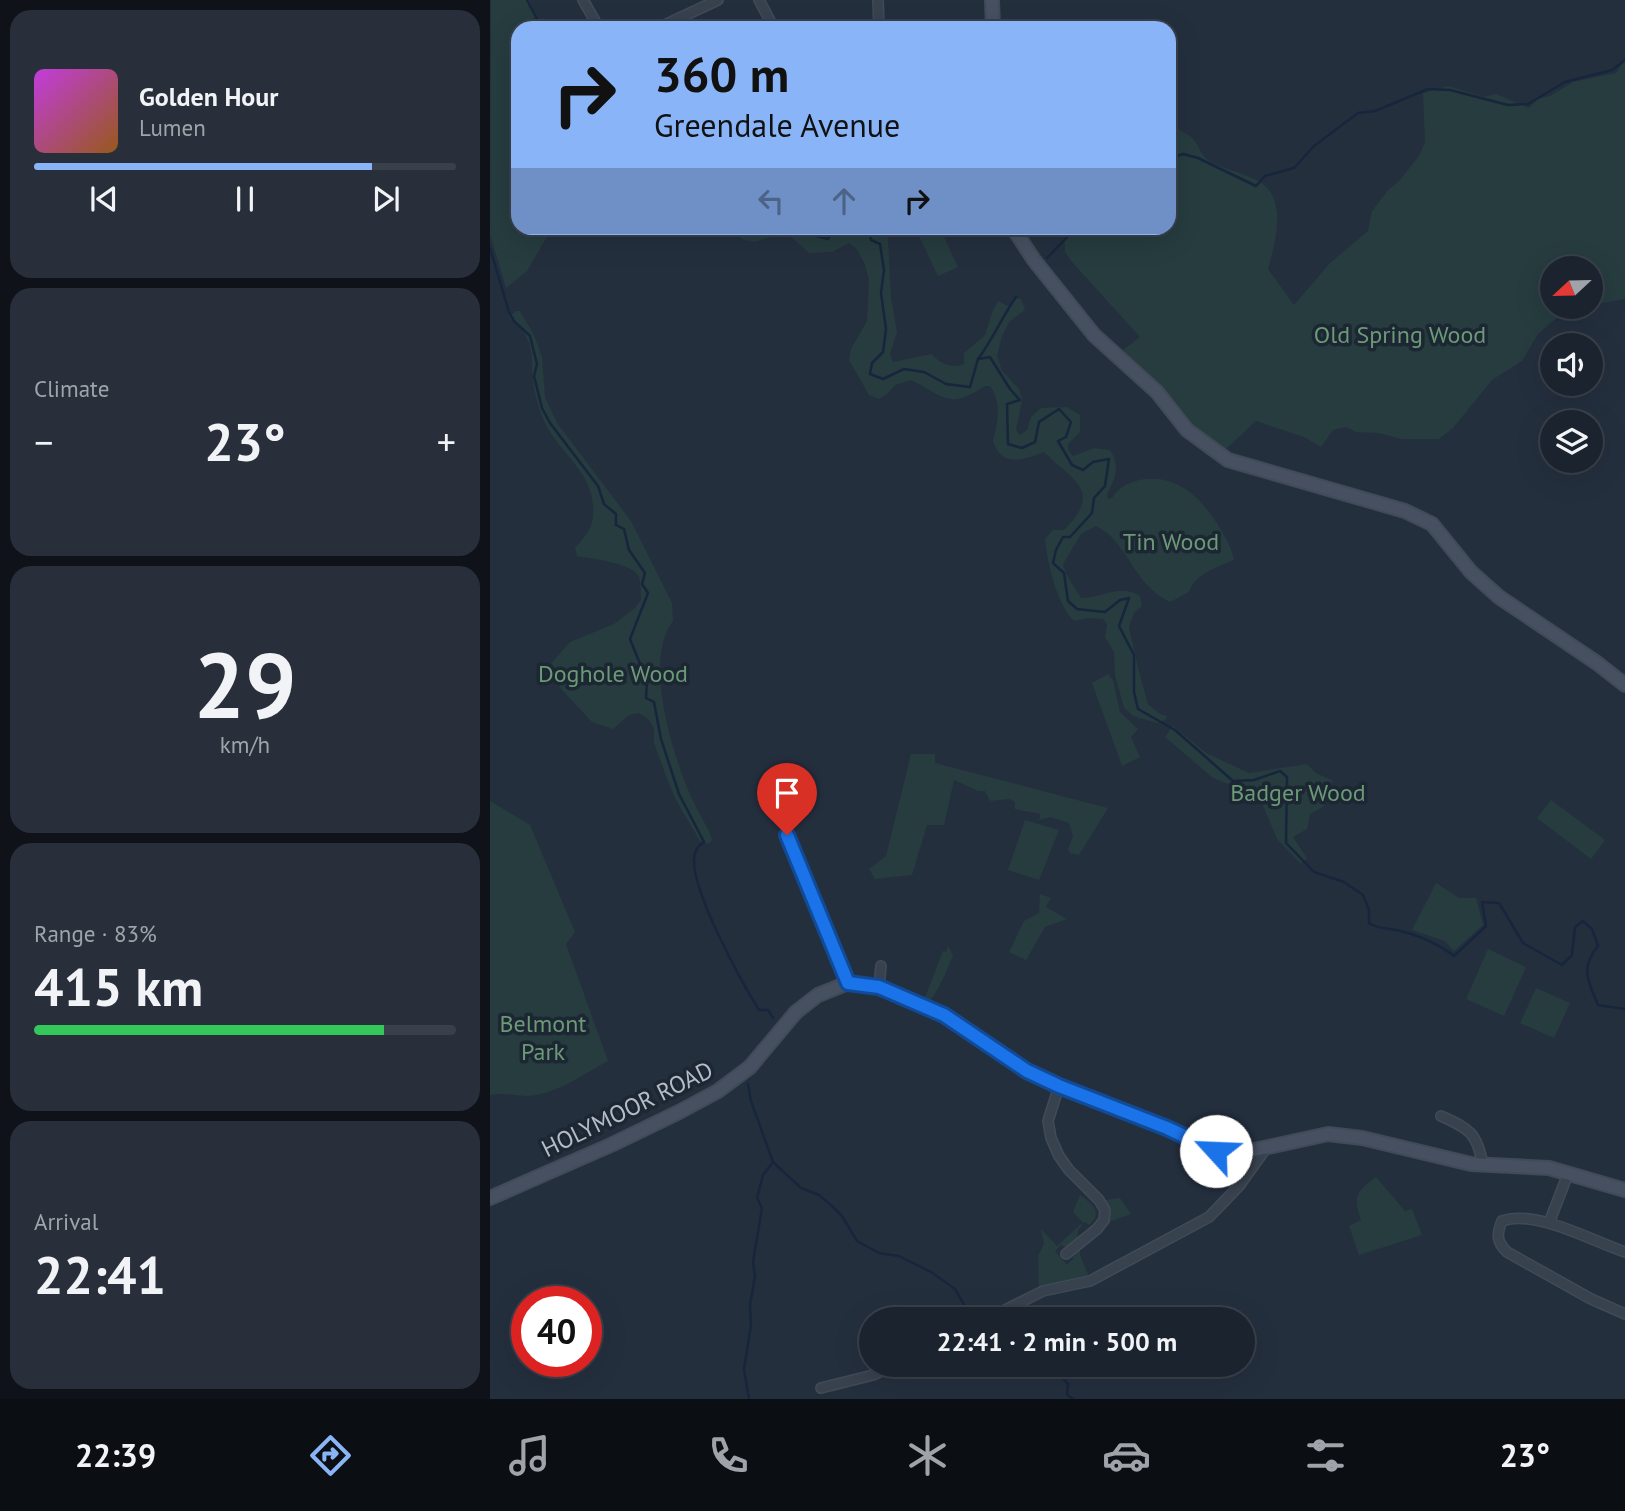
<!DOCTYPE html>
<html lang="en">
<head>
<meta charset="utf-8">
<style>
  body { margin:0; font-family:"PT Sans",sans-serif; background:#282f3a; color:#f1f3f6; height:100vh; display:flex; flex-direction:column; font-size:26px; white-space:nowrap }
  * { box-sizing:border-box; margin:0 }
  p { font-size:23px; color:#a0a4aa }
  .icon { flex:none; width:38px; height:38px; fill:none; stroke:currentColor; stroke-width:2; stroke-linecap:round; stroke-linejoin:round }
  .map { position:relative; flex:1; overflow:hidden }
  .panel { display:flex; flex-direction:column; gap:10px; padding:10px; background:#0f1319; width:490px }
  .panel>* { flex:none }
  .hud { position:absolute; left:21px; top:21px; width:665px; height:214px; border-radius:21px; box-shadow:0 7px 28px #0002,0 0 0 2px #39404a; background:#8ab4f8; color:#111; overflow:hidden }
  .needle { width:46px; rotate:248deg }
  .fabs { position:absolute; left:1050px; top:256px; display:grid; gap:14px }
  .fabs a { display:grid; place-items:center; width:63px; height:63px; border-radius:50%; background:#1b232e; box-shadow:0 7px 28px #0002,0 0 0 2px #39404a; font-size:35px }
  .speed { position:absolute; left:21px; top:1286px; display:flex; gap:14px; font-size:35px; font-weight:700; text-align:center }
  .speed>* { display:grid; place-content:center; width:91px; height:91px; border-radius:50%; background:#1b232e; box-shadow:0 7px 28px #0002,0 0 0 2px #39404a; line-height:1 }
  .speed .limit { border:10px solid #d22; background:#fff; color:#111 }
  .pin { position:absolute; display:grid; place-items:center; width:60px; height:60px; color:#fff; margin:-72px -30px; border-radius:50% 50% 50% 0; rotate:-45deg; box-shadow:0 0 7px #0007 }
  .pin .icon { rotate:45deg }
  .me { position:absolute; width:77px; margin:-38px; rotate:295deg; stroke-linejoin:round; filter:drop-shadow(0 0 5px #0008) }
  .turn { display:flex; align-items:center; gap:24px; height:147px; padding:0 28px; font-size:32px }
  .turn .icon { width:91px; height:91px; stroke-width:2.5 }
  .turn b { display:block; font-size:49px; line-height:60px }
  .lanes { display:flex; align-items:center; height:66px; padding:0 28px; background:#0003; justify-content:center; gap:35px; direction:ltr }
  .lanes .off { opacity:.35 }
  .big { font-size:52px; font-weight:700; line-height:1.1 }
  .panel .tile { flex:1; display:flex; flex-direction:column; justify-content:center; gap:10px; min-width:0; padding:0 24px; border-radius:21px; background:#282f3a }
  .panel .dial { align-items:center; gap:0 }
  .dial b { font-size:91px; line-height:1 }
  .song { display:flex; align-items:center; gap:21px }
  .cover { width:84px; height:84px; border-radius:10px; background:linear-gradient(135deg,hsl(290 70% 55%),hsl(30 70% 35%)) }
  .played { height:7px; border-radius:4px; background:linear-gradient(90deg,#8ab4f8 80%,#39404a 80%) }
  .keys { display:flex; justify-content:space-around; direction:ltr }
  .heat { display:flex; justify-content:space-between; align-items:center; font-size:38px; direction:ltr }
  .charge { height:10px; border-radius:5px; background:linear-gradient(90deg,#34c759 83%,#39404a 0) }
  .trip { position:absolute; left:369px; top:1307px; width:396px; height:70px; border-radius:35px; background:#1b232e; box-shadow:0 7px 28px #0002,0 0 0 2px #39404a; font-weight:700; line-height:70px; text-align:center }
  .menu { display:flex; height:112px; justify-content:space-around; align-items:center; background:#0b0e12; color:#a0a4aa }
  .menu .icon { width:49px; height:49px }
  .menu .active { color:#8ab4f8 }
  .menu b { font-size:32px; color:#f1f3f6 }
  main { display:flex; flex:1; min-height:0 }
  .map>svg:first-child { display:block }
  .green { fill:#263c3f }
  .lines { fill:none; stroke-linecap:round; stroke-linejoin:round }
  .stream { stroke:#17263c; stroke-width:2.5 }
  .street-casing { stroke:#414a57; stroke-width:12 }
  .secondary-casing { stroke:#414a57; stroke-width:16 }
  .street { stroke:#38414e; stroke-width:9 }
  .secondary { stroke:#465061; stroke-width:12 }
  .route-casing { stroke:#114b97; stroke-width:18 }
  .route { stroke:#1a73e8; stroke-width:12 }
  .labels { text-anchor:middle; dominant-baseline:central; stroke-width:7; stroke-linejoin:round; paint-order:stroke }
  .park-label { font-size:24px; fill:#6b9a76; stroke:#1d2633 }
  .street-label { font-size:24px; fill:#b4bcc9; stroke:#1d2633 }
</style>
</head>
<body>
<main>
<section class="panel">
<div class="tile">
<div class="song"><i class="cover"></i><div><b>Golden Hour</b><p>Lumen</p></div></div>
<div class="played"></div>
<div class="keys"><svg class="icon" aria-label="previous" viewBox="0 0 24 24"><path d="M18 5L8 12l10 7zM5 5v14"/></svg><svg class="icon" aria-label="pause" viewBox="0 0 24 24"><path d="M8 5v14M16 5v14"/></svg><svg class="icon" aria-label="next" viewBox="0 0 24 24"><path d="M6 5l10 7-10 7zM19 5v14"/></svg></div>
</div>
<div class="tile"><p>Climate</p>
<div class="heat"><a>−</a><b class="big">23°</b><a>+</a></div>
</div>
<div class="tile dial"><b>29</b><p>km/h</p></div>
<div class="tile"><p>Range · 83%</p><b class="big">415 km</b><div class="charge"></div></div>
<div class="tile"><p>Arrival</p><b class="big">22:41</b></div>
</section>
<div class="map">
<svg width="1135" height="1399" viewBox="0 0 1135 1399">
  <rect width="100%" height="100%" fill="#242f3e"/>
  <g class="green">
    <path d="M1 0H39L48 17 42 18 48 28H28V228H62L37 271 16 288 0 234Z"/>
    <path d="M1135 60V299L1101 305V268H1062V306H1081L1048 334 1032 361 1002 380 963 428 949 439H911L889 433 866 432 856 427 843 430 831 447 814 437 766 421 736 449 701 426 629 353 650 337 582 262 575 252 574 228H679V132L685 127C690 131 699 134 703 139 710 146 710 155 719 161 735 170 755 173 770 182 798 199 785 244 778 269L804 305 840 263 878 231 882 211 898 190 909 181 929 156 935 142 933 93 958 86 994 97 1006 94 1039 108 1048 99 1060 96 1083 82 1126 73Z"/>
    <path d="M244 228H395L398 239 401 298 407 332 400 354 403 362 441 354C451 363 460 369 474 364V353L495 335 503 310 508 301 520 307 526 298 531 299 535 310 519 322 512 336 507 356 512 371 529 389 532 400 526 430 530 435 537 430 541 417 551 408 577 407 590 415V432L578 444V450L583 456 604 448 620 450C630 465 626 478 617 494L618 499 623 497C629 487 638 483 649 480 688 473 713 499 731 530 737 540 742 549 744 560 727 567 705 574 699 592L680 602C642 584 638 541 606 526L591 534 573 564C574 572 586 590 591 598 612 598 630 583 650 596L652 606 644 613 639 627 648 668 658 704 670 714 677 716 675 720 667 723 643 716 634 708 625 675 624 652 615 637 617 624 613 619 598 618 584 621C567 605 557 562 555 539L563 530H574C614 490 582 480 554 452 534 460 511 468 503 441 508 422 512 403 500 386H495C459 410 455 397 421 380L405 385 398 393 389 399 379 395 359 360 361 349 377 321 379 280 374 262 365 247 359 243 342 252 319 253 300 236 293 233 265 242 253 240Z"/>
    <path d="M447 228H450L468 267 448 276 429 236Z"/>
    <path d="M26 311H30L44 335 52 357 55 397 67 423 141 521 182 603 183 621C152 660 184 760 203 801 209 815 218 826 222 840L218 844 210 841 186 800 176 776 164 743V728L158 719 149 713 139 715 123 729 102 722 72 690 57 668 80 642 124 624 145 608 151 600C151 593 151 584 149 577 143 563 103 559 87 556L85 548C97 535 105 526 103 506 101 472 72 454 57 427 50 413 45 396 43 380 41 365 44 351 37 338 33 330 25 324 19 317Z"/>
    <path d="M618 674 623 680 630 712 648 729 641 737 650 757 632 766 602 683Z"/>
    <path d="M683 726 716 753 759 773 817 764 826 773 843 781 834 806 820 814 817 829 803 837 817 858 811 864 787 839 769 796 723 778 675 737Z"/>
    <path d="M421 754H445V763L618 808 589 855 580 853 578 849 583 837 579 823 560 817 549 820 550 814 525 809V802L519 799 500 801 495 791H488L464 780 454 825H437L422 875 385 879 379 869 396 856Z"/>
    <path d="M1061 800 1115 840 1101 859 1047 818Z"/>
    <path d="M0 801 40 825 85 932 76 944 118 1061C93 1074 67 1094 38 1096 25 1096 13 1092 0 1095Z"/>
    <path d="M535 820 569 830 549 880 518 870Z"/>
    <path d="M946 883 969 898H986L993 925 964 951 955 941 922 930Z"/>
    <path d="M550 894 561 898 556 907 577 919 555 927 536 960 519 952 534 921 549 913Z"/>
    <path d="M458 946 463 955C457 970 451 986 441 999L434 1000 453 951 456 952Z"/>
    <path d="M998 949 1036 967 1014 1016 976 999Z"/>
    <path d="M1046 988 1080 1003 1064 1038 1030 1023Z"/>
    <path d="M886 1177 915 1211 922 1209 932 1235 869 1255 859 1226 871 1220C863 1196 866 1192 886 1177Z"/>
    <path d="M590 1195C602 1204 614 1212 599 1225L595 1222 593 1223 583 1212Z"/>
    <path d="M630 1198 641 1214 616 1223 615 1200Z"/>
    <path d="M591 1224 592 1226 588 1230 587 1240 577 1247 571 1245 565 1251 577 1265 583 1259V1252L590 1248V1255L599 1277 549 1288 548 1256 554 1244 551 1229 567 1246Z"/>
  </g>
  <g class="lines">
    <g class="stream">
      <path d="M37 0 52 28"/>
      <path d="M679 159 693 154 708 158 766 186 775 176 804 168 824 146 868 113 885 111 938 89 960 90 1018 105 1038 104 1075 82 1122 70 1135 60"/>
      <path d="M313 228 323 235 338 239 345 228"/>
      <path d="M378 228 381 240 390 244 394 270 391 293 396 329 393 352 382 363 380 374 393 379 414 369 434 372 456 384 480 387 488 359 500 357 520 389 530 400 517 404 518 444 532 448 545 442 549 422 569 409 581 422 576 437 568 441 582 465 593 470 603 462 619 459 615 486 604 498 602 513 580 537H573L566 550 563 563 574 573 578 601 587 609 615 612 630 600 639 598 629 626 644 655V692L648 709 685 730 743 781 764 780 790 771 797 777 796 843 824 872 854 882 873 895 879 910V923C888 929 896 928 906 930 926 934 949 944 964 956L996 926 992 902 1009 903 1033 943 1072 965 1082 955 1085 927 1093 921 1102 929 1108 946C1090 967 1098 982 1108 1005L1135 1009"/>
      <path d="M0 248 19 312 24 321 40 336 47 364 44 376 52 408 60 423 108 486 114 504 126 514V525L134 529 139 550 155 573 152 584 158 593 140 639 157 681 156 698 164 702 171 739 189 794 214 842C208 845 204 852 204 859 202 892 251 981 269 1010H278L283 1018"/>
      <path d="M557 258 586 228"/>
      <path d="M488 359C503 339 512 317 526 297"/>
      <path d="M258 1084 261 1101 283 1162 273 1175 267 1198 272 1208 263 1262 265 1276 260 1305 261 1325 254 1369 259 1399"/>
      <path d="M283 1162 311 1188 329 1195 342 1206 352 1216 367 1241 389 1253 409 1256 441 1272 465 1289 477 1310"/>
      <path d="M562 1365 578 1384 577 1395 583 1399"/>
    </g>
    <g class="street-casing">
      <g id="street">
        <path d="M93 0 109 28"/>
        <path d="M269 0 284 28"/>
        <path d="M388 0 389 28"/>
        <path d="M168 28 228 0"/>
        <path d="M297 835 358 983"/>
        <path d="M389 987 391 966"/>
        <path d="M569 1086 558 1121 561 1138 569 1156 579 1170 609 1200 615 1210 614 1220 607 1229 576 1254"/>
        <path d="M951 1116C980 1129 987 1133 993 1165"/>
        <path d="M1059 1223 1078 1174"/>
        <path d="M1135 1252C1102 1241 1046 1209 1012 1221 1006 1235 1007 1242 1017 1252L1101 1299 1135 1314"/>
        <path d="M495 1320 553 1291 600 1281 719 1217 749 1186 777 1147"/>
        <path d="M331 1388 383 1375 404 1365"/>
      </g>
    </g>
    <g class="secondary-casing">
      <g id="secondary">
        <path d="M502 0 503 28"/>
        <path d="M523 228 544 260 604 335 667 392 697 430 738 460 915 511 942 524 981 572 1009 597 1107 663 1135 685"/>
        <path d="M0 1198 123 1144 189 1112 228 1091 260 1067 306 1012 328 995 358 983 389 987 455 1015 537 1071 569 1086 677 1128 726 1151 755 1152 838 1134 872 1138 981 1164 1059 1168 1135 1190"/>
      </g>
    </g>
    <use href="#street" class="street"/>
    <use href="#secondary" class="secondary"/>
  </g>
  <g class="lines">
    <g class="route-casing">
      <path id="route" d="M297 835 358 983 389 987 454 1015 537 1071 569 1086 677 1128 726 1151"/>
    </g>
    <use href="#route" class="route"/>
  </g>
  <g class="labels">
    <g class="park-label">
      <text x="910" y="334">Old Spring Wood</text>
      <text x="681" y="541">Tin Wood</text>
      <text x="123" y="673">Doghole Wood</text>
      <text x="808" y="792">Badger Wood</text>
      <text x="53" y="1023">Belmont<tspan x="53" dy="28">Park</tspan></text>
    </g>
    <g class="street-label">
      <text transform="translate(137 1109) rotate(-26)">HOLYMOOR ROAD</text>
    </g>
  </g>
</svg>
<div class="fabs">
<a><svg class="needle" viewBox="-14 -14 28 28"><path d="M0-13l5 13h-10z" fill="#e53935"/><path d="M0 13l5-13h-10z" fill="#a0a4aa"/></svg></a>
<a><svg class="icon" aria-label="sound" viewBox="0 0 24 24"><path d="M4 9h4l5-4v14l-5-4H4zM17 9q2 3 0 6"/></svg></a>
<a><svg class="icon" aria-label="layers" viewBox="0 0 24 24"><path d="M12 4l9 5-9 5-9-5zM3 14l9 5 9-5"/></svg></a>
</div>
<div class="speed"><div class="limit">40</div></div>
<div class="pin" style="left:297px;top:835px;background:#d93025"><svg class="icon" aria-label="arrive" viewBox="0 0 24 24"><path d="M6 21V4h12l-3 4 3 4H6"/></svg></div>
<svg class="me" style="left:726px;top:1151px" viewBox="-20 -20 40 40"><circle r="19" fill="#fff"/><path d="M0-13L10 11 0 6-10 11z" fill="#1a73e8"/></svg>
<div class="trip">22:41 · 2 min · 500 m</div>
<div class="hud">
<div class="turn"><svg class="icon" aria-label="right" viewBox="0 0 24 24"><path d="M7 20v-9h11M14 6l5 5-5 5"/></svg><div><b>360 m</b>Greendale Avenue</div></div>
<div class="lanes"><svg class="icon off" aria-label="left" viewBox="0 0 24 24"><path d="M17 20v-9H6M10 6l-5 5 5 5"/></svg><svg class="icon off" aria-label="ahead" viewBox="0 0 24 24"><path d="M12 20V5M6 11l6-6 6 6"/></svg><svg class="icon" aria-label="right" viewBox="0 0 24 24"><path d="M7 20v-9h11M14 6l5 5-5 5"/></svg></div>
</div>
</div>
</main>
<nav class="menu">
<b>22:39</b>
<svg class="icon active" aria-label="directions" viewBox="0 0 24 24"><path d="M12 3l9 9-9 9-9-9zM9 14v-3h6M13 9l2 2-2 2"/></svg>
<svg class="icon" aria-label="music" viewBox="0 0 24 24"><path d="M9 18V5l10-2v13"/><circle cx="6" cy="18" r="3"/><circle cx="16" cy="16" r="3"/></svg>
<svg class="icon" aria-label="phone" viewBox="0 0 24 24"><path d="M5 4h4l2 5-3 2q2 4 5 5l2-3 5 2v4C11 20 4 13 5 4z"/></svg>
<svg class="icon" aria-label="climate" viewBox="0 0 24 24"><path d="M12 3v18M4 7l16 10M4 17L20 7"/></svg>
<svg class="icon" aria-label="car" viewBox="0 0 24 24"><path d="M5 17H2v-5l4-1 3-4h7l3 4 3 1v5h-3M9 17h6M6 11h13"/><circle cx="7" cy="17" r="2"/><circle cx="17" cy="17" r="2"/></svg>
<svg class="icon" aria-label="filters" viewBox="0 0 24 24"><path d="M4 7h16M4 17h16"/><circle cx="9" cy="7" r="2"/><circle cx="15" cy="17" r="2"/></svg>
<b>23°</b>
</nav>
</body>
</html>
